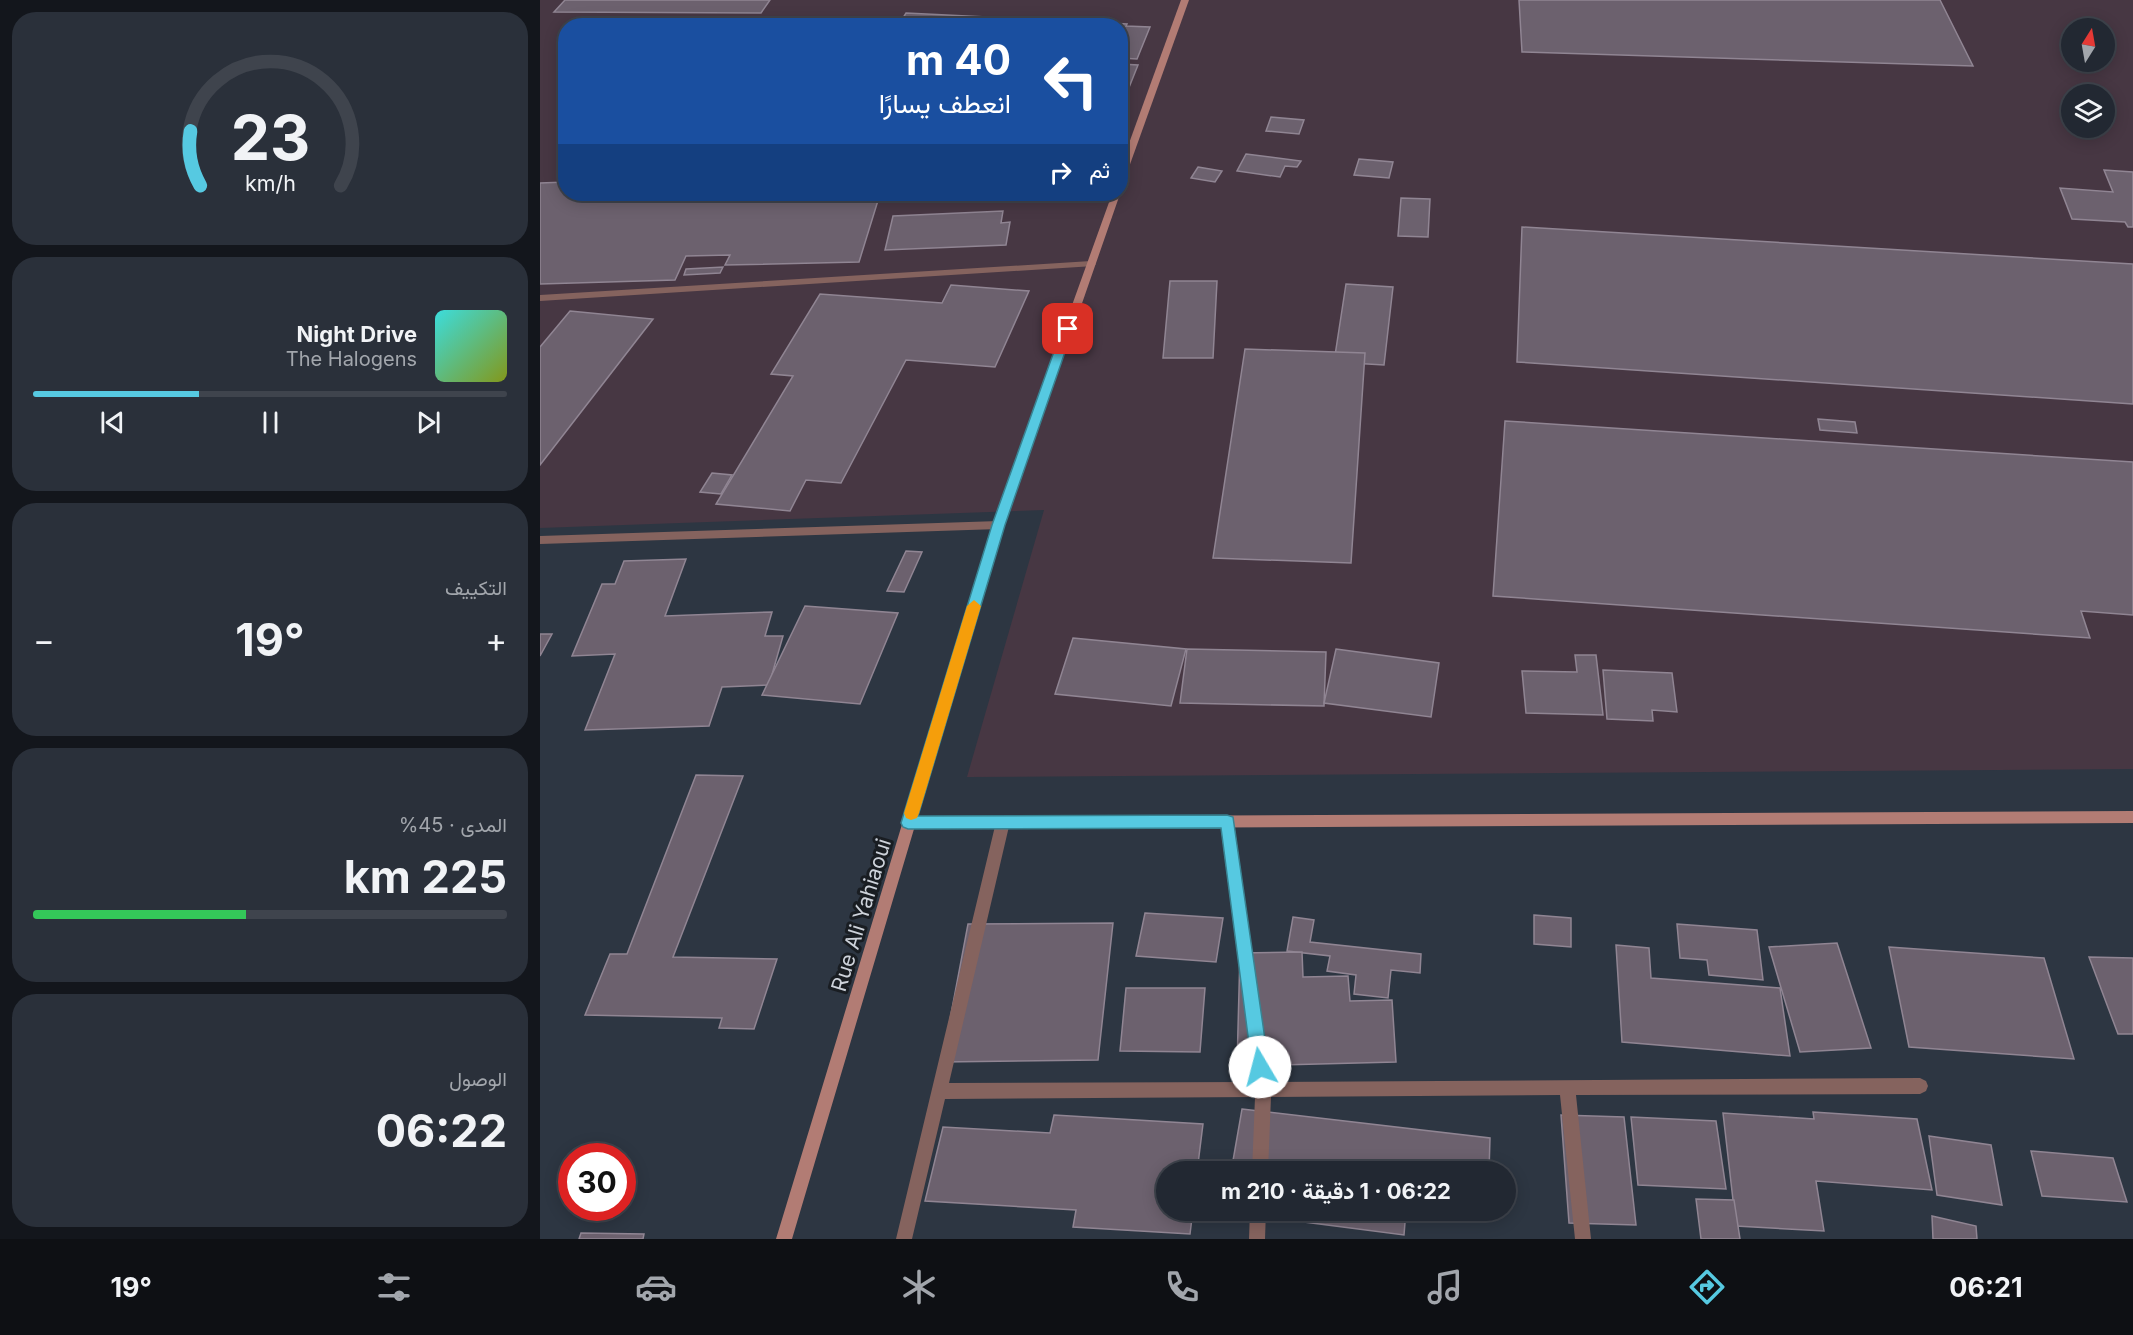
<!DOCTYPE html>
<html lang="ar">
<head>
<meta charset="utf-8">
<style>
  body { margin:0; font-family:Inter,Vazirmatn,sans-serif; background:#2a303a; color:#f1f3f6; direction:rtl; height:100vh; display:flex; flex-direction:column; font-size:22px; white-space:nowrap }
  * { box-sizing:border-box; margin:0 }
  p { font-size:20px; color:#a2a6ac }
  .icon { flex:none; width:33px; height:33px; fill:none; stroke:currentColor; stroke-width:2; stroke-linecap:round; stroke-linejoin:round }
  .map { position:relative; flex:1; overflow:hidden; direction:ltr }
  .sheet { display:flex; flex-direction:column; gap:12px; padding:12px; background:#13161c; width:540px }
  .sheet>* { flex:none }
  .banner { position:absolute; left:18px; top:18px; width:570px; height:183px; border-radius:24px; box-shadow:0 3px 15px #0003,0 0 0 2px #3f444d; direction:rtl; background:#1a4fa0; color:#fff; overflow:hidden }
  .needle { width:39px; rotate:11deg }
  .buttons { position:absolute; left:1521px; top:18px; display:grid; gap:12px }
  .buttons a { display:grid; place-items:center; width:54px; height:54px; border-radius:50%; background:#222832; box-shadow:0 3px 15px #0003,0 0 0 2px #3f444d; font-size:30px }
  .speed { position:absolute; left:18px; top:1143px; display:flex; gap:12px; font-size:30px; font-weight:700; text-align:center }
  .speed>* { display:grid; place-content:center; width:78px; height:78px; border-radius:50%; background:#222832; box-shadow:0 3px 15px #0003,0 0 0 2px #3f444d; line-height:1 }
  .speed .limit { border:9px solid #d22; background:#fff; color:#111 }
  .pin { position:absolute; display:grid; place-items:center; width:51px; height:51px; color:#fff; margin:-26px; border-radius:12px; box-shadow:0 3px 9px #0006 }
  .me { position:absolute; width:66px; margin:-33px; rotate:352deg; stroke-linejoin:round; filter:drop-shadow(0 0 4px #0008) }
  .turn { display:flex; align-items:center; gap:21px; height:126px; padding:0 18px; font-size:27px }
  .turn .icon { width:78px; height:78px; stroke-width:2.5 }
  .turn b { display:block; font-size:42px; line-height:51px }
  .then { display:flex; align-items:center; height:57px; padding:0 18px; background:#0003; gap:12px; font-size:22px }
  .big { font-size:45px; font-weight:700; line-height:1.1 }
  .sheet .card { flex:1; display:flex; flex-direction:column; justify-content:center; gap:9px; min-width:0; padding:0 21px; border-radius:24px; background:#2a303a }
  .sheet .dial { align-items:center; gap:0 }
  .dial svg { height:156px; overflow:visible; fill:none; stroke:#3f444d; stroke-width:7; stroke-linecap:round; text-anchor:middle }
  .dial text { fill:#f1f3f6; stroke:none }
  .song { display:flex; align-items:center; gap:18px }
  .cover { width:72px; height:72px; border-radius:9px; background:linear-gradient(135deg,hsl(180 70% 55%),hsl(70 70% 35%)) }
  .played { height:6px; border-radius:3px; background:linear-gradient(90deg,#56c9e1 35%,#3f444d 35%) }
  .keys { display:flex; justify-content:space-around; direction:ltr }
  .heat { display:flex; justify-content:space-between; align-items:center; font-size:33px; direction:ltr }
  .charge { height:9px; border-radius:4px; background:linear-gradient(90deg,#34c759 45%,#3f444d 0) }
  .trip { position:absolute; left:616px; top:1161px; width:360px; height:60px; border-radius:30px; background:#222832; box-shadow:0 3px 15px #0003,0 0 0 2px #3f444d; font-weight:700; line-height:60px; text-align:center; direction:rtl }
  .tabs { display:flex; height:96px; justify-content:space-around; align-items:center; background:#0e1014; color:#a2a6ac }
  .tabs .icon { width:42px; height:42px }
  .tabs .current { color:#56c9e1 }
  .tabs b { font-size:27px; color:#f1f3f6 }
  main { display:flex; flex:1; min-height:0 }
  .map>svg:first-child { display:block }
  .industrial { fill:#473743; fill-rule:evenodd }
  .building { fill:#6c616e; stroke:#908593; stroke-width:1.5 }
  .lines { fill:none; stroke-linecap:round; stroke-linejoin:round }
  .street { fill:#85635e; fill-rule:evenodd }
  .secondary { fill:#b27c74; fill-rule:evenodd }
  .route { fill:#56c9e1; stroke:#388392; stroke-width:1.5 }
  .slow { fill:#f59e0b }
  .labels { text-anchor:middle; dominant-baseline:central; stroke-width:6; stroke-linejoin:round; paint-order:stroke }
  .street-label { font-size:21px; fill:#cdd2da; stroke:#191d22 }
</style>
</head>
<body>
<main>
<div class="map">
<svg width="1593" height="1239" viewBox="0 0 1593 1239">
  <rect width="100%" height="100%" fill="#2d3642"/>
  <path class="industrial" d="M0 0H1593V769L427 777 504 510 0 528ZM26 26H580V194H26ZM1532 28H1564V62H1532ZM1532 94H1564V128H1532Z"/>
  <g class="building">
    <path d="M25 0H230L221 13 14 12Z"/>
    <path d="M979 0H1400L1433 66 982 52Z"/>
    <path d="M366 13 587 24 586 26 610 27 597 59 580 58V26H358Z"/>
    <path d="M580 64 598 65 584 100H580Z"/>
    <path d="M731 117 764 120 759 134 726 131Z"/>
    <path d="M706 154 761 161 757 167 745 166 740 177 697 171Z"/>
    <path d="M819 159 853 162 849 178 814 175Z"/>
    <path d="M658 167 682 171 675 182 651 178Z"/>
    <path d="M1564 170 1593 172V227H1588L1585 222 1532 219 1520 188 1573 192Z"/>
    <path d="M26 182V194H340L319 262 185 265 190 255 146 256 135 280 0 284V183Z"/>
    <path d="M861 198 890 199 888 237 858 236Z"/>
    <path d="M463 211 461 223 470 222 466 245 345 250 353 216Z"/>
    <path d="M982 227 1593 264V404L977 362Z"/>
    <path d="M183 267 180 273 144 275 146 269Z"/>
    <path d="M630 281H677L673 358H623Z"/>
    <path d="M806 284 853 287 844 365 794 362Z"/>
    <path d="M411 285 489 291 455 367 366 360 301 483 266 480 250 511 176 504 253 376 231 374 280 294 402 303Z"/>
    <path d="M30 311 113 319 0 465V347Z"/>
    <path d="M705 349 825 353 811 563 673 558Z"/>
    <path d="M1278 419 1315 422 1317 433 1280 430Z"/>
    <path d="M965 421 1593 462V615L1541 611 1550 638 953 596Z"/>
    <path d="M172 473 192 475 181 494 160 492Z"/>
    <path d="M366 551 382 552 364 592 347 591Z"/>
    <path d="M146 559 125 616 232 612 225 636H243L229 685 182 687 169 726 45 730 75 654 32 656 62 584H75L84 561Z"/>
    <path d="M265 606 358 613 320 704 222 695Z"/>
    <path d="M0 634H12L0 656Z"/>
    <path d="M533 638 646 649 631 706 515 694Z"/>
    <path d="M647 649 786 652 784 706 640 703Z"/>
    <path d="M796 649 899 663 891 717 784 703Z"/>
    <path d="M1035 655H1056L1063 715 986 713 982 671 1037 672Z"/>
    <path d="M1063 670 1132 673 1137 712 1112 710 1113 721 1067 719Z"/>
    <path d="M156 775 203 776 133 957 237 959 214 1029 179 1028 182 1018 45 1015 70 954H87Z"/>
    <path d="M605 913 683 918 676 962 596 956Z"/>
    <path d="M994 915 1031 918V947L994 944Z"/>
    <path d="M753 917 774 920 770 942 881 954 880 973 851 970 848 998 814 994 816 975 787 971 790 956 747 951Z"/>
    <path d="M573 923 558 1060 402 1062 428 924Z"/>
    <path d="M1137 924 1217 930 1223 980 1169 975 1167 960 1140 958Z"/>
    <path d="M1297 943 1331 1048 1260 1052 1229 947Z"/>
    <path d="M1076 945 1109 948 1111 978 1240 988 1250 1056 1082 1042Z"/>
    <path d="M1349 947 1504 958 1534 1059 1369 1047Z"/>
    <path d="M762 952 763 977 808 976 810 1001 852 1000 856 1062 697 1066 700 953Z"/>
    <path d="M1549 957 1593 958V1034H1578Z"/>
    <path d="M586 988H665L660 1052 580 1051Z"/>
    <path d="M702 1109 950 1138 949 1172H691Z"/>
    <path d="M1273 1112 1377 1119 1392 1190 1276 1181 1284 1231 1196 1226 1183 1113 1274 1119Z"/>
    <path d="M514 1115 663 1124 657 1172H627V1210H653L650 1234 533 1227 536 1210 385 1201 403 1127 510 1133Z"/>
    <path d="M1021 1115 1084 1117 1096 1225 1029 1223Z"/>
    <path d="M1091 1117 1176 1121 1186 1189 1098 1185Z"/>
    <path d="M1389 1136 1451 1145 1462 1205 1397 1195Z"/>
    <path d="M1491 1151 1573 1158 1587 1202 1502 1196Z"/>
    <path d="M1156 1199 1194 1200 1200 1239H1161Z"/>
    <path d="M750 1210H866L864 1235 749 1220Z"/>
    <path d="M1392 1216 1436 1226 1437 1239H1393Z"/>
    <path d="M41 1233 104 1234 103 1239H39Z"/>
  </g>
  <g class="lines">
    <g class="street">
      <path d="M580 140H594L598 142 594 144 580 145Z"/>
      <path d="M551 261 556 264 554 266 0 301V295Z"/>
      <path d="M459 521 465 525 459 529 0 544V536Z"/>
      <path d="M463 816 468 818 470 822 409 1083 714 1082 680 822 682 818 687 816 692 818 694 822 730 1082 1380 1078 1386 1081 1388 1086 1386 1091 1380 1094 1036 1095 1051 1239H1035L1020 1095 731 1097 728 1172H712L715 1097 405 1099 372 1239H356L456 822 458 818Z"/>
      <path d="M710 1210H726L725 1239H709Z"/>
    </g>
    <g class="secondary">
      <path d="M641 0H649L584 181 580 183V168Z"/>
      <path d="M572 194H580L465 525 378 817 1593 811V823L374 829 252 1239H236L453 525Z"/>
    </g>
  </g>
  <path class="route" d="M528 326 533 329 465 525 378 816 687 815 693 817 729 1067 727 1073 720 1075 714 1073 712 1067 681 828 368 829 363 827 361 823 452 525 522 329Z"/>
  <path class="slow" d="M434 600 441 606 379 813 377 818 371 820 366 818 364 813 427 606Z"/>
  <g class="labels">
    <g class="street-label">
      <text transform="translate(321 915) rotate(-73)">Rue Ali Yahiaoui</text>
    </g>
  </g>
</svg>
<div class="buttons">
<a><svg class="needle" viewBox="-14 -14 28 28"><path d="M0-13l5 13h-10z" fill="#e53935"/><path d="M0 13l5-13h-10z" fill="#a2a6ac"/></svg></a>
<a><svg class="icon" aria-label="layers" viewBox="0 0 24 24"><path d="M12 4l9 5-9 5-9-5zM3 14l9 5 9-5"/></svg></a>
</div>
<div class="speed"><div class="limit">30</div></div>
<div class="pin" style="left:528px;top:329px;background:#d93025"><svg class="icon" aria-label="arrive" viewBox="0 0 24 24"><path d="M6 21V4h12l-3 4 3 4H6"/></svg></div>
<svg class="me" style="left:720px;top:1067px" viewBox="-20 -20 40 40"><circle r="19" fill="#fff"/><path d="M0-13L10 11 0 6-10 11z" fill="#56c9e1"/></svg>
<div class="trip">06:22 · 1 دقيقة · 210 m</div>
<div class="banner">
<div class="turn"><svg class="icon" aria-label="left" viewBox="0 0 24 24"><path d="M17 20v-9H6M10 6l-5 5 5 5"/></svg><div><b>40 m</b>انعطف يسارًا</div></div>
<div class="then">ثم<svg class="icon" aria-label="right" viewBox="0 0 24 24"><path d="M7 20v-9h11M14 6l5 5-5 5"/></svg></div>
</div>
</div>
<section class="sheet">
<div class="card dial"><svg viewBox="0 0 100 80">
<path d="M14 69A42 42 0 1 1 86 69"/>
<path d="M14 69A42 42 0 0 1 9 41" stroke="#56c9e1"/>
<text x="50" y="56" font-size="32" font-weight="700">23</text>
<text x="50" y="72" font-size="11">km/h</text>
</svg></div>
<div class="card">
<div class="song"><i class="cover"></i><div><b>Night Drive</b><p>The Halogens</p></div></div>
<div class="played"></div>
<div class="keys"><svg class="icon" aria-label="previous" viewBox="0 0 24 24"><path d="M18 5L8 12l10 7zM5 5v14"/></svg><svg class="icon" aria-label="pause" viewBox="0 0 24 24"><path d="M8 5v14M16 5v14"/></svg><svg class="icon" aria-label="next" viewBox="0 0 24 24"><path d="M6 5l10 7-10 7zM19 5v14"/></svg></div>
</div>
<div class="card"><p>التكييف</p>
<div class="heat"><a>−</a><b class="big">19°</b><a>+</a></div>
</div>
<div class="card"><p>المدى · 45%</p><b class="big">225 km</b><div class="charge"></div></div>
<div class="card"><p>الوصول</p><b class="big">06:22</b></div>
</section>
</main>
<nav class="tabs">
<b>06:21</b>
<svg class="icon current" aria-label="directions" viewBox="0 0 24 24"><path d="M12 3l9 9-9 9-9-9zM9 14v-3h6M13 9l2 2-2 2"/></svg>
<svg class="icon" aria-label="music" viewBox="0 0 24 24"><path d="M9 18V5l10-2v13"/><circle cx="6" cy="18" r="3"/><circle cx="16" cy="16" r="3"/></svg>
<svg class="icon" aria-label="phone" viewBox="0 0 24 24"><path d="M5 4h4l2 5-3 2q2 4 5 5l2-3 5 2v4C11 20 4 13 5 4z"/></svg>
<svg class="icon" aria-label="climate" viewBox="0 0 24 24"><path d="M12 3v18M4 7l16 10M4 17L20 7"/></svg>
<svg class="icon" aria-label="car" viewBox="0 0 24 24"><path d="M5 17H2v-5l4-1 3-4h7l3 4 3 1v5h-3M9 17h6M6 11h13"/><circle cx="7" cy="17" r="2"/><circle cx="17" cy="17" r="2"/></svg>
<svg class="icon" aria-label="filters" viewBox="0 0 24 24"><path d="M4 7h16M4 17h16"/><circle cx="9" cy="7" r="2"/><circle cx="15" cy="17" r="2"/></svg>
<b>19°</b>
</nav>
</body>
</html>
